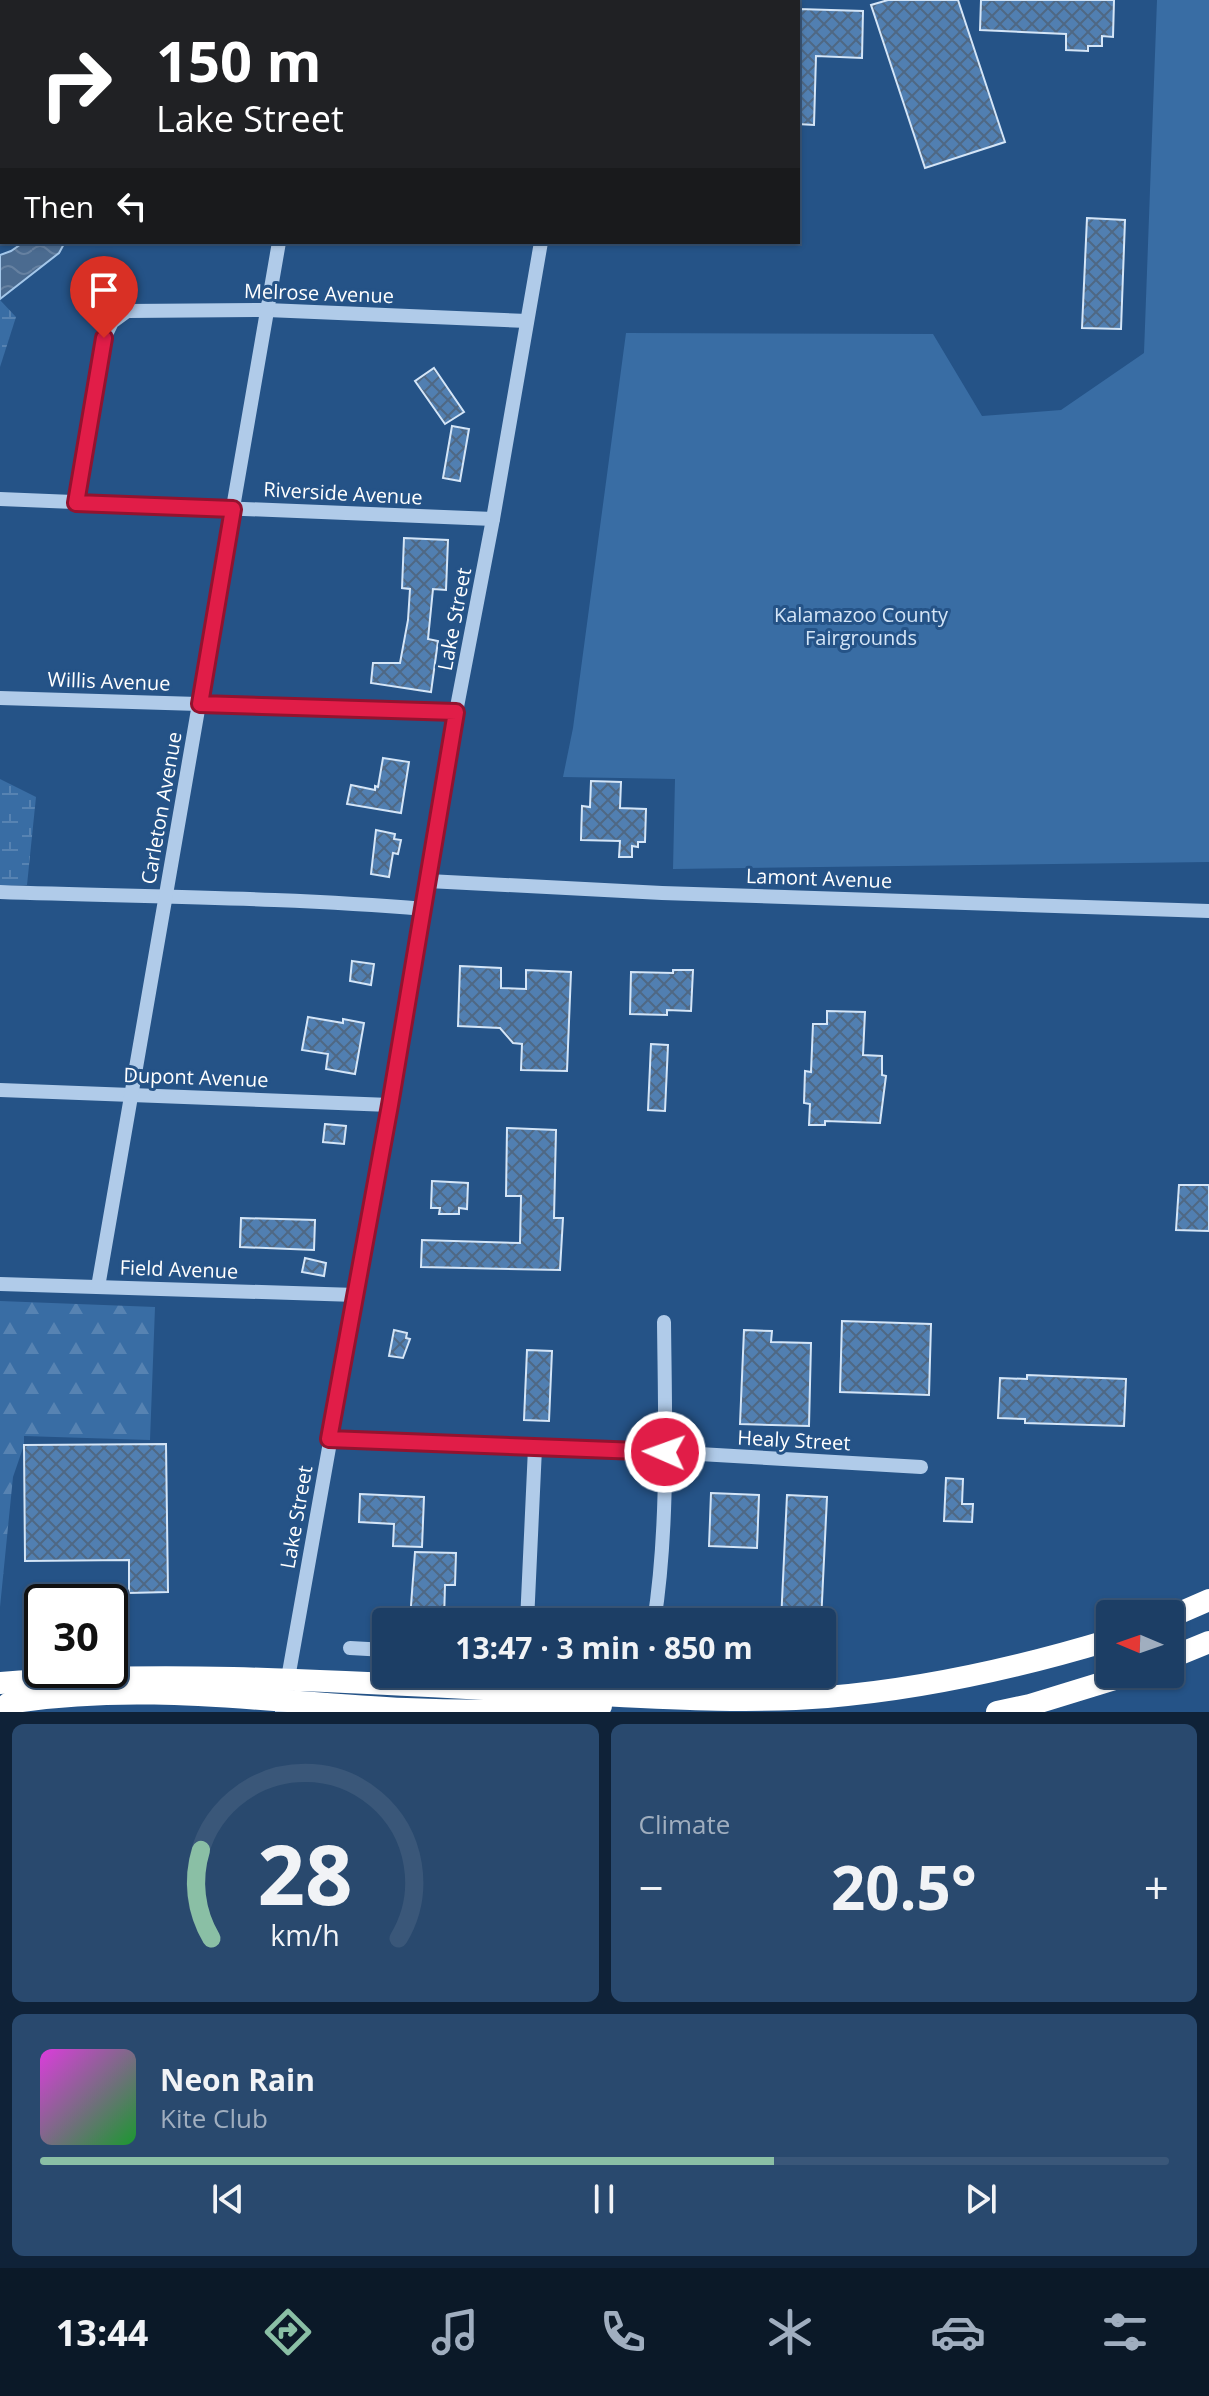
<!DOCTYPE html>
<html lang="en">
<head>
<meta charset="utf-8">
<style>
  body { margin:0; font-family:"Open Sans",sans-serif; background:#29496e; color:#f1f3f6; height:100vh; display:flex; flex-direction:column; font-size:30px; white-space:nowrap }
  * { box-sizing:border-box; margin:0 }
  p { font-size:26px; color:#a0aebf }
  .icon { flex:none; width:44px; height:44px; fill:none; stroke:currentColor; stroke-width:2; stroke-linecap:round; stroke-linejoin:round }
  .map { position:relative; height:1712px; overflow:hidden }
  .panel { display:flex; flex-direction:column; gap:12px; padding:12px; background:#0f2238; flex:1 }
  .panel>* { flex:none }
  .hud { position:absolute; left:0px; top:0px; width:800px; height:244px; box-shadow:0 2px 6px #0004,0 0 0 2px #3a5779; background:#202124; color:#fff; overflow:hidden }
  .needle { width:52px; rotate:272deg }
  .fabs { position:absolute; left:1096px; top:1600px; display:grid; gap:16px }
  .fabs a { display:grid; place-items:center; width:88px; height:88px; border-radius:8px; background:#1c3e65; box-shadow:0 2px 6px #0004,0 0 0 2px #3a5779; font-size:40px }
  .speed { position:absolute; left:24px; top:1584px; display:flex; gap:16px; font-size:40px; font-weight:700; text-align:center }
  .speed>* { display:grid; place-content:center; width:104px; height:104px; border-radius:50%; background:#1c3e65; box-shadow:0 2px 6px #0004,0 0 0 2px #3a5779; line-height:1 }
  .speed .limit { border:4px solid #111; border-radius:12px; background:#fff; color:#111 }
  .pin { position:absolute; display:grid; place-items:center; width:68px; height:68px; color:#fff; margin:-82px -34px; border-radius:50% 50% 50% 0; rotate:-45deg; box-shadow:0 0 8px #0007 }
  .pin .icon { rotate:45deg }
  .me { position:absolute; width:88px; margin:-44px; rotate:272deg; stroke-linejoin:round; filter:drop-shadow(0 0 6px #0008) }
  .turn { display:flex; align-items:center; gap:28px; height:168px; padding:0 24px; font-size:36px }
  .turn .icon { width:104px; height:104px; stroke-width:2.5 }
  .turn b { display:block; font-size:56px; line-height:68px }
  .then { display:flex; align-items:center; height:76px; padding:0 24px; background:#0003; gap:16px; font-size:30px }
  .big { font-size:60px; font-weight:700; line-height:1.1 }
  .panel .widget { flex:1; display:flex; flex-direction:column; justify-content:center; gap:12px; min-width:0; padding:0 28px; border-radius:12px; background:#29496e }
  .panel .dial { align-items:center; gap:0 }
  .dial svg { height:208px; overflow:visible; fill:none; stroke:#3a5779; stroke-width:7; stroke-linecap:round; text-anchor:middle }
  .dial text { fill:#f1f3f6; stroke:none }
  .song { display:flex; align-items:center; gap:24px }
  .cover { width:96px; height:96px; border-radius:12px; background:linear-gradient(135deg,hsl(300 70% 55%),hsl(130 70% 35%)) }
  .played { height:8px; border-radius:4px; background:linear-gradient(90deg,#8abfa5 65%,#3a5779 65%) }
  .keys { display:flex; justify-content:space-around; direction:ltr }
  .heat { display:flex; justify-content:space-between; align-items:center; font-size:44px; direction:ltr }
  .panel .tiles { flex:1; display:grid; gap:12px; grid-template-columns:1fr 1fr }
  .widget:last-child { grid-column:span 2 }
  .trip { position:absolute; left:372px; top:1608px; width:464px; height:80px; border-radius:8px; background:#1c3e65; box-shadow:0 2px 6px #0004,0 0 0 2px #3a5779; font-weight:700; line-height:80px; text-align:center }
  .tab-bar { display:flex; height:128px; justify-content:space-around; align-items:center; background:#0b1928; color:#a0aebf }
  .tab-bar .icon { width:56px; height:56px }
  .tab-bar .selected { color:#8abfa5 }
  .tab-bar b { font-size:36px; color:#f1f3f6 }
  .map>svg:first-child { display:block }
  .green { fill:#396da4 }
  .forest { fill:url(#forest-firs) }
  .wetland { fill:url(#wetland-marsh) }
  .water { fill:url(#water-waves); stroke:#a4c7ea; stroke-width:2 }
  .building { fill:url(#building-cross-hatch); stroke:#d4e5f7; stroke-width:2 }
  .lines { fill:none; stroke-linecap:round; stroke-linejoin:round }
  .minor { stroke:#b0cbe9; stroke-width:14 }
  .highway { stroke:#fff; stroke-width:22 }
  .route-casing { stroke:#92132f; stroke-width:20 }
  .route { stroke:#e11d48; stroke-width:14 }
  .labels { text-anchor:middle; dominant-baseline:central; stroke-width:6; stroke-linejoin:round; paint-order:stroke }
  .street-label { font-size:20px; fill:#fff; stroke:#255387 }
  .park-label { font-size:20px; fill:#d4e5f7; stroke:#255387 }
</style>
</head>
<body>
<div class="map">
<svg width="1209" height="1712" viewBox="0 0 1209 1712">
  <defs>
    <pattern id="forest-firs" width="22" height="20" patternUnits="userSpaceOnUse" patternTransform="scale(2)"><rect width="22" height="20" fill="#396da4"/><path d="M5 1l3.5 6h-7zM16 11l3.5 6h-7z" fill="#5783b2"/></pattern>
    <pattern id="wetland-marsh" width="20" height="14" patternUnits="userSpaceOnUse" patternTransform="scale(2)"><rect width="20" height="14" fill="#396da4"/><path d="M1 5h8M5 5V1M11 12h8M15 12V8" fill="none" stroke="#5783b2"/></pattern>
    <pattern id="water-waves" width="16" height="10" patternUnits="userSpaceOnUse" patternTransform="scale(2)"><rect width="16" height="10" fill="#4b6b90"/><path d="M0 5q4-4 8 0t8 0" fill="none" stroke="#6681a1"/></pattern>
    <pattern id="building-cross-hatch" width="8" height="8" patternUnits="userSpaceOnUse" patternTransform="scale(2)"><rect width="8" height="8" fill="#517fb1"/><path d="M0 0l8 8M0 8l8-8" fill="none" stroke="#4f6884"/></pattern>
  </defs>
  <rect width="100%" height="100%" fill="#255387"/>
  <path class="green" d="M1157 0H1209V862L673 869 675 779 563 777 573 728 626 333 933 334 982 416 1061 410 1144 353Z"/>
  <path class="forest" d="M0 1301 155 1307 150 1440 24 1436V1445L13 1477 0 1607Z"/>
  <g class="wetland">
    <path d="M0 300 16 317 0 367Z"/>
    <path d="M0 779 36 797 27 885 0 886Z"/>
  </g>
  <path class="water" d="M24 242H65L59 253 0 299V255L11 251Z"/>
  <g class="building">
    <path d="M888 0H958L1005 142 925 168 871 5Z"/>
    <path d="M981 0H1114L1113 37 1102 36V46H1088V51L1066 50V34L980 30Z"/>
    <path d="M798 9 863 11 862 58 816 56 814 125 798 124Z"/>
    <path d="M1087 218 1125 220 1121 329 1082 328Z"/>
    <path d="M434 368 464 412 445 424 415 381Z"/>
    <path d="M452 426 469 429 460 481 443 478Z"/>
    <path d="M404 538 448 540 446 590 433 589 428 639 438 641 431 692 371 683 373 663H400L408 620 410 589 402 588Z"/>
    <path d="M383 758 409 762 401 813 347 804 351 785 375 790V786L378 787Z"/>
    <path d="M591 781 621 782 620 808 646 809 645 842H638V847L632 846V857H619L620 841 581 840 582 806 590 807Z"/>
    <path d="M376 830 395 834 394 839 401 840 398 854 393 853 389 877 371 874Z"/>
    <path d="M352 961 374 964 371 985 350 981Z"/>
    <path d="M460 966 501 968V988L526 989V970L571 972 567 1071 521 1070 522 1044 513 1043 500 1028 458 1026Z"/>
    <path d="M673 970H693L691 1011 667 1010V1015L630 1014 631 972 673 973Z"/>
    <path d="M827 1011 865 1012 863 1055 882 1056V1075L886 1076 880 1123 825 1121V1125H809L810 1104 804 1103 805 1071 811 1072 813 1024H827Z"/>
    <path d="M308 1017 343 1023V1019L364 1023 355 1074 326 1069 328 1054 302 1050Z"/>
    <path d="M651 1044 668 1045 665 1111 648 1110Z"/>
    <path d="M325 1124 346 1126 344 1144 323 1142Z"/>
    <path d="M507 1128 556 1130 554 1218H563L560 1270 421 1267 422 1240 520 1243 521 1196H506Z"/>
    <path d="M432 1181 468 1183 467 1209 459 1208V1214H439L440 1208H431Z"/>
    <path d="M1179 1185H1209V1231L1176 1230Z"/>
    <path d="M241 1218 315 1220 314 1250 240 1247Z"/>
    <path d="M305 1258 326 1263 324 1276 302 1272Z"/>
    <path d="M842 1321 931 1324 929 1395 840 1392Z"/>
    <path d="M394 1330 407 1333 406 1338 410 1339 403 1358 389 1356Z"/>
    <path d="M744 1330 772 1331 771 1342 811 1343 809 1426 740 1424Z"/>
    <path d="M527 1350 552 1351 549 1421 524 1420Z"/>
    <path d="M1027 1375 1126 1379 1124 1426 1025 1423V1419L998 1418 1000 1378 1027 1379Z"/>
    <path d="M166 1444 168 1592 129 1593V1560L25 1561 24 1445Z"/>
    <path d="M946 1478 963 1479 962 1504H973L972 1522 944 1521Z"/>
    <path d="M711 1493 759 1495 757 1548 709 1546Z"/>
    <path d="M360 1494 424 1497 422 1547 393 1546 394 1524 359 1522Z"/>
    <path d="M787 1495 827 1497 821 1622H781Z"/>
    <path d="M415 1552 456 1553 455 1585H445L444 1620 410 1619Z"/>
  </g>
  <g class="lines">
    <g class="minor">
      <path d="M321 2 322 0"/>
      <path d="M583 2 584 0"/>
      <path d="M0 499 493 519"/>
      <path d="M76 503 104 338 112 322 127 311 267 310 527 321"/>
      <path d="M0 698 456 712"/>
      <path d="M428 881 662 893 1209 911"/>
      <path d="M0 892C141 897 283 897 424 909"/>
      <path d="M0 1090 390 1105"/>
      <path d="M0 1284 356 1295"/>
      <path d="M98 1287 279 242"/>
      <path d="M329 1439 665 1452 921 1467"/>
      <path d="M527 1622 535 1448"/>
      <path d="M654 1622C669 1527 665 1418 664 1322"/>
      <path d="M350 1648 386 1650"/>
      <path d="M282 1712 390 1105 456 712 493 519 541 242"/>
    </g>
    <g class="highway">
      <path d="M1170 1617 1209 1600"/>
      <path d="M1170 1658 1209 1642"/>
      <path d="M0 1683C186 1669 375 1684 561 1693 649 1697 739 1704 827 1697 924 1689 1017 1668 1110 1640"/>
      <path d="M0 1711 9 1703C142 1681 273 1703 406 1709 471 1712 536 1711 601 1706"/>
      <path d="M997 1712 1030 1705 1131 1674"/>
    </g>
  </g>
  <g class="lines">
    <g class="route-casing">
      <path id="route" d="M104 338 76 503 233 509 200 704 456 712 390 1105 329 1439 665 1452"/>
    </g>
    <use href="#route" class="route"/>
  </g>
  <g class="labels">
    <g class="street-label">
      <text transform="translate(319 293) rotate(2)">Melrose Avenue</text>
      <text transform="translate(343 493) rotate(3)">Riverside Avenue</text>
      <text transform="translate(454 619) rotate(-79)">Lake Street</text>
      <text transform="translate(109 681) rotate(2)">Willis Avenue</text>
      <text transform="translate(161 808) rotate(-80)">Carleton Avenue</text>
      <text transform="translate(819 878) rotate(2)">Lamont Avenue</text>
      <text transform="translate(196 1077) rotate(2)">Dupont Avenue</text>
      <text transform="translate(179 1269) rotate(2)">Field Avenue</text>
      <text transform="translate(794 1440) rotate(3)">Healy Street</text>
      <text transform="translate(296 1517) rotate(-80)">Lake Street</text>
    </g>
    <g class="park-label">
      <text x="861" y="614">Kalamazoo County<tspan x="861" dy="23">Fairgrounds</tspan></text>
    </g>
  </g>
</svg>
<div class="fabs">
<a><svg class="needle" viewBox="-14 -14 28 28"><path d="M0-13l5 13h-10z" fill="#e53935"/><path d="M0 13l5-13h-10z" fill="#a0aebf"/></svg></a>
</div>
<div class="speed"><div class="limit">30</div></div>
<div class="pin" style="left:104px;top:338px;background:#d93025"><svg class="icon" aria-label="arrive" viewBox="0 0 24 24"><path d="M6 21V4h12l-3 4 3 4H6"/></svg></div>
<svg class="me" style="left:665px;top:1452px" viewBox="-20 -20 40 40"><circle r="17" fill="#e11d48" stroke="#fff" stroke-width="3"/><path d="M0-11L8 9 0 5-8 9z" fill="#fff"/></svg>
<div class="trip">13:47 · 3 min · 850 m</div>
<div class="hud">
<div class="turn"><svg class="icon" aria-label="right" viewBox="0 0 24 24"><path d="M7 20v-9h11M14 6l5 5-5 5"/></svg><div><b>150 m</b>Lake Street</div></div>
<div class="then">Then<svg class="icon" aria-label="left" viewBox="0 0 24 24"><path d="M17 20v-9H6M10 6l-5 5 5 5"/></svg></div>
</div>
</div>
<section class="panel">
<div class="tiles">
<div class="widget dial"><svg viewBox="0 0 100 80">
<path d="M14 69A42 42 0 1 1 86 69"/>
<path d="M14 69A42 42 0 0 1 10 35" stroke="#8abfa5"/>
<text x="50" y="56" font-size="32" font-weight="700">28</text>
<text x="50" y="72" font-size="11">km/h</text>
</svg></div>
<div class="widget"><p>Climate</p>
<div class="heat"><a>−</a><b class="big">20.5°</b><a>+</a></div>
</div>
<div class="widget">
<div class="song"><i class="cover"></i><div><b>Neon Rain</b><p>Kite Club</p></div></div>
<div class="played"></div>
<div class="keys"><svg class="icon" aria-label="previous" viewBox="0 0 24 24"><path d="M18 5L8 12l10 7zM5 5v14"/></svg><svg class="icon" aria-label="pause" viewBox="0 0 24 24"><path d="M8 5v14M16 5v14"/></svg><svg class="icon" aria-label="next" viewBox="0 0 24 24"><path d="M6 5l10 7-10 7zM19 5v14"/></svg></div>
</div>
</div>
</section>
<nav class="tab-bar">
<b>13:44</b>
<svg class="icon selected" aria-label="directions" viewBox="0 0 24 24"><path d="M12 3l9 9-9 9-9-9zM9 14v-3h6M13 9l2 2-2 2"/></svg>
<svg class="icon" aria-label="music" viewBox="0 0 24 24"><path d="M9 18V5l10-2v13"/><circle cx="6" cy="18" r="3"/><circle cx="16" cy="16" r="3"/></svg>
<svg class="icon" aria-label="phone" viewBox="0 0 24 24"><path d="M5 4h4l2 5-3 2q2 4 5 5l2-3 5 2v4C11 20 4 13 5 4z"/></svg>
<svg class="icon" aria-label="climate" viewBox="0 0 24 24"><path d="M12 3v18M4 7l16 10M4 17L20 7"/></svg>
<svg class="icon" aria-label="car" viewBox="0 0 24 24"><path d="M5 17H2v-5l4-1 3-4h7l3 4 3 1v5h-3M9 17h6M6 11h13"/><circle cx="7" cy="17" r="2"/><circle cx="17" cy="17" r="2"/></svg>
<svg class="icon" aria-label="filters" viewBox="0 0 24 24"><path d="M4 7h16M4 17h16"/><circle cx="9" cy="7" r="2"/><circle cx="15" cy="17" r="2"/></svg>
</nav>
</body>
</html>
